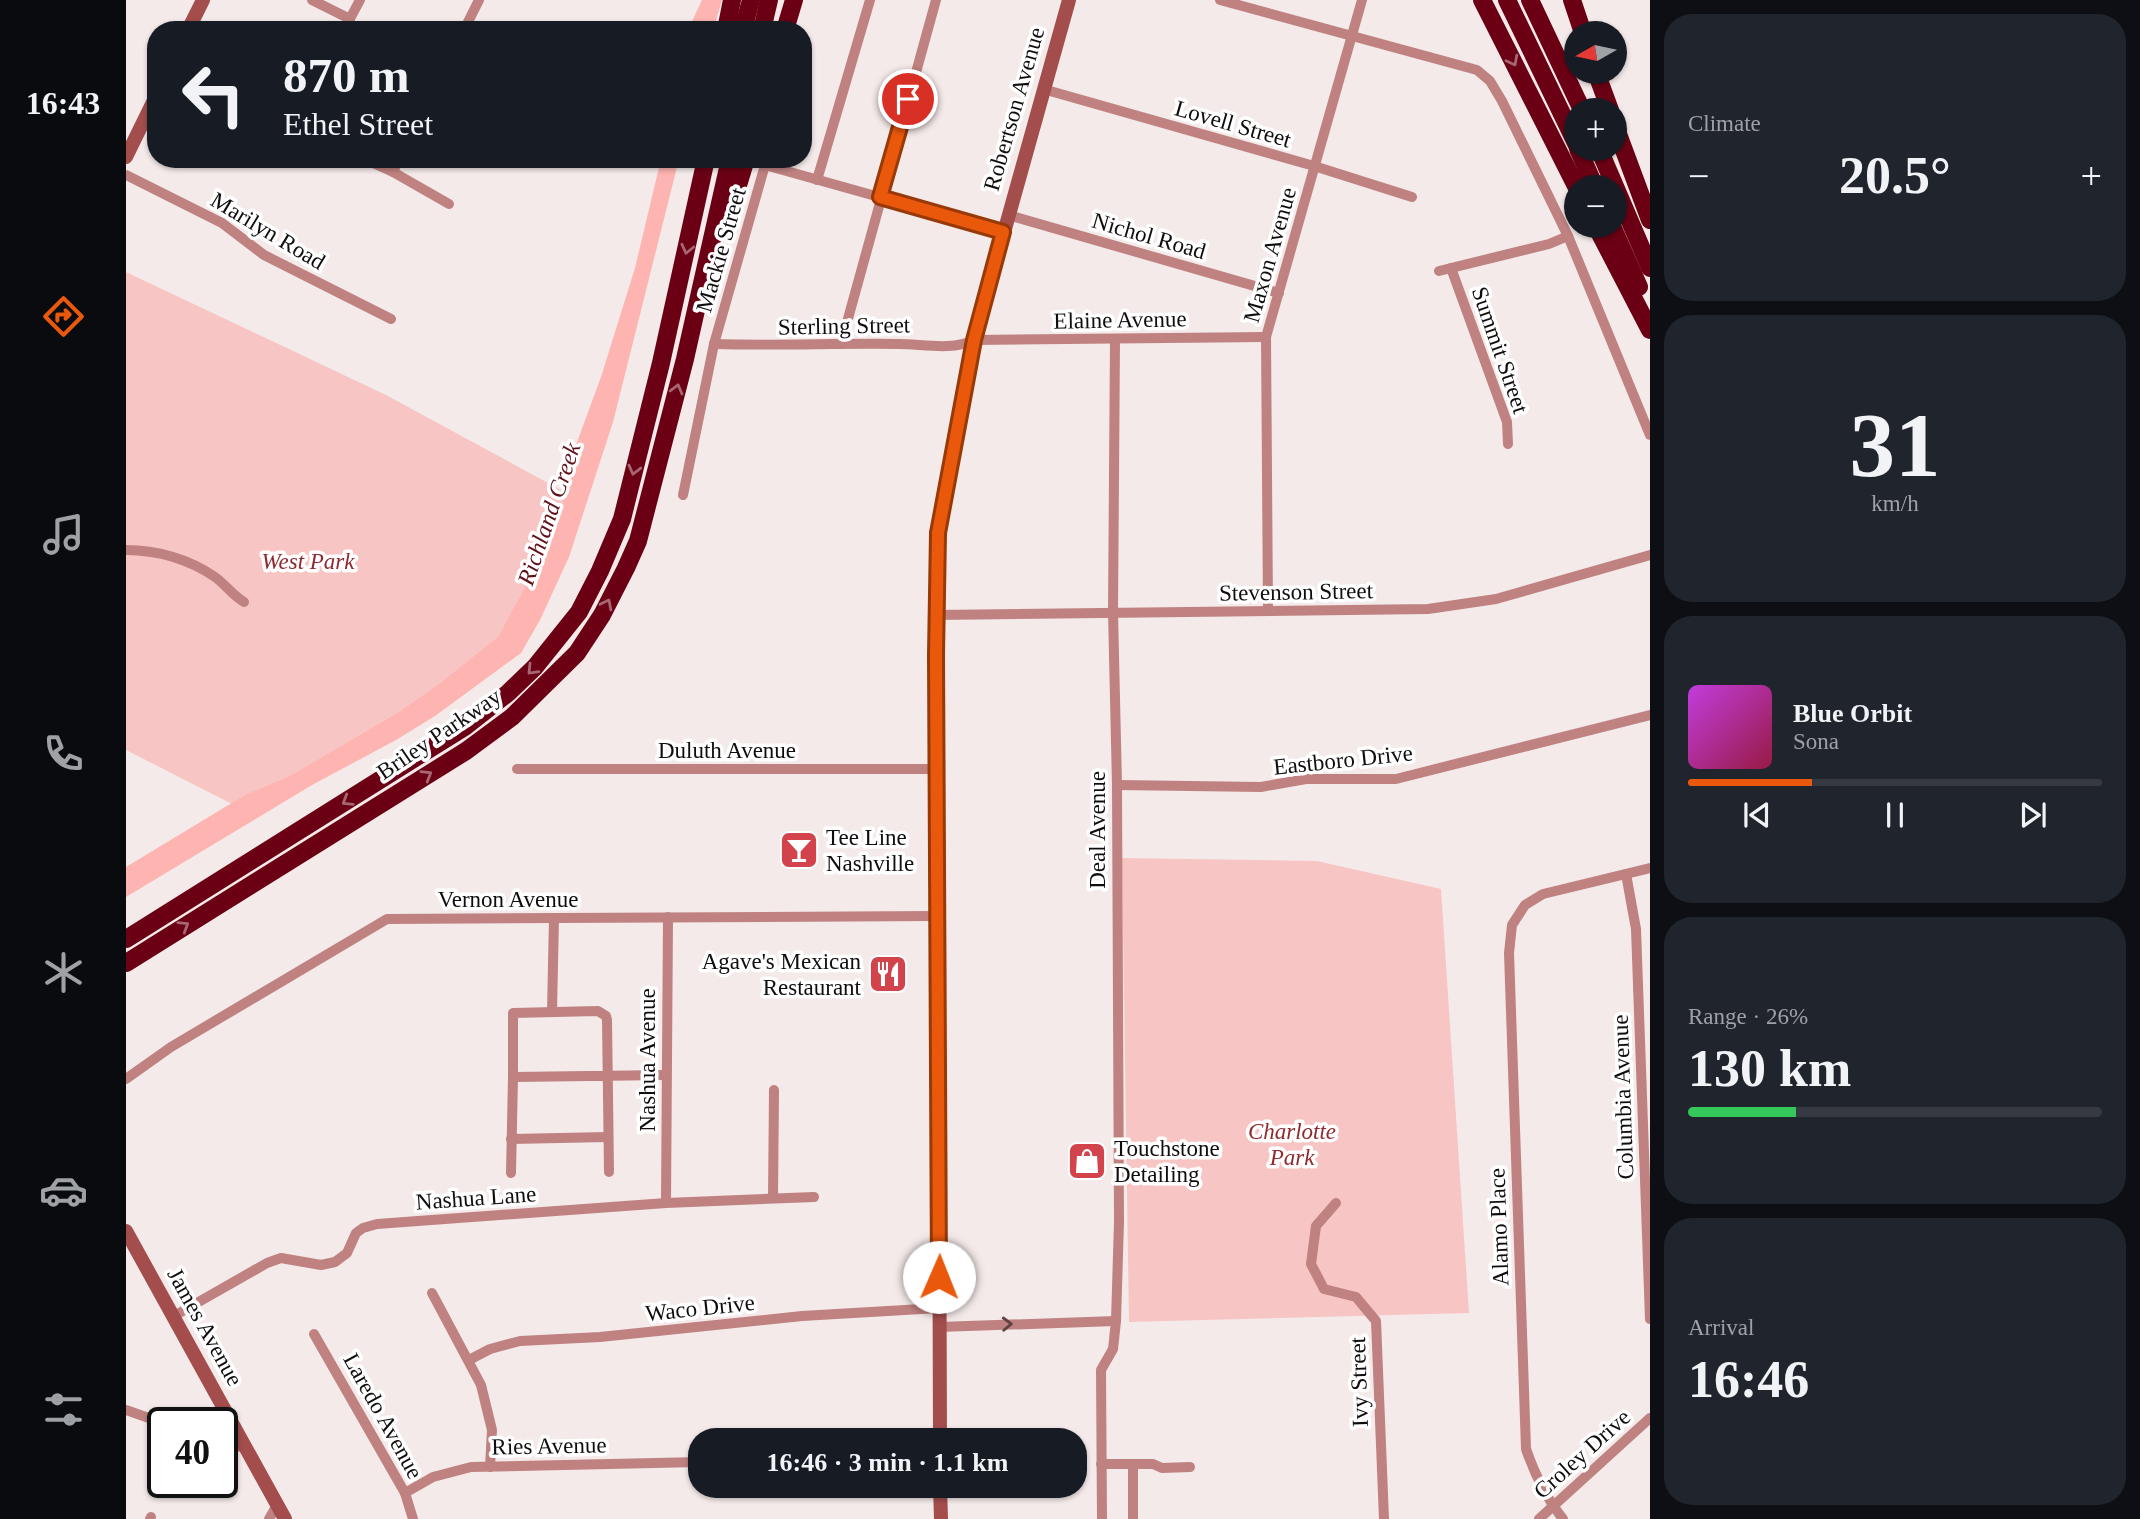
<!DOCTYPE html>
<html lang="en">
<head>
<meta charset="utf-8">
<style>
  body { margin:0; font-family:"Times New Roman",serif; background:#20242c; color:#f1f3f6; height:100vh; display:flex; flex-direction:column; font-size:26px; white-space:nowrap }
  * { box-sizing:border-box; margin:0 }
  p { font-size:23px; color:#9ea1a6 }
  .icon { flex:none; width:38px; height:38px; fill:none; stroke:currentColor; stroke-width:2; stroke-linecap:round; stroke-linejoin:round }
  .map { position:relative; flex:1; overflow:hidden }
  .drawer { display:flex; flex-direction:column; gap:14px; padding:14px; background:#0d0f14; width:490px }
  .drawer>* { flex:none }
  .banner { position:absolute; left:21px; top:21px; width:665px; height:147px; border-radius:28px; box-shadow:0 2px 5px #0004; background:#171b24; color:#f1f3f6; overflow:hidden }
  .needle { width:46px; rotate:261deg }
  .tools { position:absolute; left:1438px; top:21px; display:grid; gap:14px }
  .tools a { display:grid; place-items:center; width:63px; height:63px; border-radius:50%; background:#171b24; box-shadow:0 2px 5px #0004; font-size:35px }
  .speed { position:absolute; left:21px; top:1407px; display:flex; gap:14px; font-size:35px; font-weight:700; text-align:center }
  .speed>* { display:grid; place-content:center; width:91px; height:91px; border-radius:50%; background:#171b24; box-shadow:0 2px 5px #0004; line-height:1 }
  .speed .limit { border:4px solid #111; border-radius:10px; background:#fff; color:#111 }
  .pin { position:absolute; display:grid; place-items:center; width:60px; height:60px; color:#fff; margin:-30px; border:4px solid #fff; border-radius:50%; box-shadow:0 2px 7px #0007 }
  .me { position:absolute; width:77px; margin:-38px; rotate:1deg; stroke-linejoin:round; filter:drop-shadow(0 0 5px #0008) }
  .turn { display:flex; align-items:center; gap:24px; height:147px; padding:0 21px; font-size:32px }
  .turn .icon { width:91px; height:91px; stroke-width:2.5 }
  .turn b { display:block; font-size:49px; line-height:60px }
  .big { font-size:52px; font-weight:600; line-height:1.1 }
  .drawer .widget { flex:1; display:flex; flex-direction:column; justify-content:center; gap:10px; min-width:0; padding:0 24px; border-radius:28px; background:#20242c }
  .drawer .dial { align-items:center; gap:0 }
  .dial b { font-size:91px; line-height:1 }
  .song { display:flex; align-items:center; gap:21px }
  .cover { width:84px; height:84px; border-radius:10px; background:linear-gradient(135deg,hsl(290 70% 55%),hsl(340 70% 35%)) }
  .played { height:7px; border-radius:4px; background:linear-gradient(90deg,#ea580c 30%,#363941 30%) }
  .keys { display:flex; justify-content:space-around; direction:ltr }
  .heat { display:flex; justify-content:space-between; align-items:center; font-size:38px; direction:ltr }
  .charge { height:10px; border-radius:5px; background:linear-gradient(90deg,#34c759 26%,#363941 0) }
  .trip { position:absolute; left:562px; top:1428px; width:399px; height:70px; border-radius:28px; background:#171b24; box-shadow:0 2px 5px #0004; font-weight:600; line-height:70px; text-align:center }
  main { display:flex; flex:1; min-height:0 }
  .menu { display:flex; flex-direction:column; width:126px; justify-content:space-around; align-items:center; background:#090b0e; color:#9ea1a6 }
  .menu .icon { width:49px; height:49px }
  .menu .active { color:#ea580c }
  .menu b { font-size:32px; color:#f1f3f6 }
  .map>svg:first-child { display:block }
  .green { fill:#f7c6c4 }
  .water { fill:#feb4b1 }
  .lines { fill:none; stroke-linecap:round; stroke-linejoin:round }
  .street { stroke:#bf8280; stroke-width:10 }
  .secondary { stroke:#a34d4d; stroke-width:14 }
  .highway { stroke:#6b0014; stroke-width:18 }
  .oneway { stroke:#a66672 }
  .oneway2 { stroke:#5f4241 }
  .route-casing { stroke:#983908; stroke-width:18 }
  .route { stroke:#ea580c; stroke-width:12 }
  .labels { text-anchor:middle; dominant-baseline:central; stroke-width:7; stroke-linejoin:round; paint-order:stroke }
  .street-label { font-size:23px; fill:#100d0d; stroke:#fff }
  .park-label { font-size:23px; font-style:italic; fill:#902930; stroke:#fff }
  .poi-label { font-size:23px; fill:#100d0d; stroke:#fff; text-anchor:start }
  .water-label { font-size:24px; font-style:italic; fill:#5f1018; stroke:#fff }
</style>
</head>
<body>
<main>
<nav class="menu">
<b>16:43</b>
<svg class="icon active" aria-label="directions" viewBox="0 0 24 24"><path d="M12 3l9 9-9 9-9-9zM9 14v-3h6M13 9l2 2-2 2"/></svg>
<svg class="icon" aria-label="music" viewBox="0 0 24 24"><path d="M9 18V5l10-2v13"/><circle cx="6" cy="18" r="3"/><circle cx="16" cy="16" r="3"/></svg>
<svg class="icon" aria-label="phone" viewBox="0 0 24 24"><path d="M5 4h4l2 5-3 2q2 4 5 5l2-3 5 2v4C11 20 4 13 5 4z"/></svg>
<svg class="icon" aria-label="climate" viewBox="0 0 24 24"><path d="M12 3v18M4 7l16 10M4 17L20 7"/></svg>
<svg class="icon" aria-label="car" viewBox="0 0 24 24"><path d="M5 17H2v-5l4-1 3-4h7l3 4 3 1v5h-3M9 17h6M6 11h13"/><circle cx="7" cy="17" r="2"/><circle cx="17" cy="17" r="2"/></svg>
<svg class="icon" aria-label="filters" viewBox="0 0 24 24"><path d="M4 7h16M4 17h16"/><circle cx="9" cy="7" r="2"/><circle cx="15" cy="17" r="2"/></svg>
</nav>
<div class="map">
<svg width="1524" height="1519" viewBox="0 0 1524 1519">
  <rect width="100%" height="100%" fill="#f4eae9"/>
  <g class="green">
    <path d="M0 272 260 395 446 496 371 647 287 713 110 806 0 750Z"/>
    <path d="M996 858 1191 861 1315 889 1343 1313 1003 1322Z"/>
  </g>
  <g class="water">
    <path d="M576 0H596L587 30H562Z"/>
    <path d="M535 159H553L487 422 443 557 414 620 395 653 309 716 270 740 186 785 0 897V867L119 795 166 775 273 712 313 684 372 637 415 558 434 515 450 445 475 377 509 268Z"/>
  </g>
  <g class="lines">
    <g class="street">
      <path d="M186 0 224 19"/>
      <path d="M1094 0 1351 70 1364 81 1376 101 1442 236 1524 435"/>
      <path d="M218 30 234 0"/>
      <path d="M338 30 353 0"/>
      <path d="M917 89 1188 166 1286 197"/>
      <path d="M238 159 267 172 323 204"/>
      <path d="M267 172 273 159"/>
      <path d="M0 175 96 223 138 255 265 319"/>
      <path d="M691 180 744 0"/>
      <path d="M882 215 1153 293"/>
      <path d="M1325 268 1381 422 1382 444"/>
      <path d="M1313 271 1423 244 1442 236"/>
      <path d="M588 344C650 346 711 343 773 344 796 344 826 351 848 340L1140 337"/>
      <path d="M715 344 810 0"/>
      <path d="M557 495 588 344 639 165 878 232"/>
      <path d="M0 550C31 550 63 559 89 577 99 584 106 595 118 602"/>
      <path d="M1142 611 1140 337 1236 0"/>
      <path d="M810 615 1302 609 1370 599 1524 555"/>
      <path d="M391 769H811"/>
      <path d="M991 785 1135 787 1180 779H1270L1524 715"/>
      <path d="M1500 874 1510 929 1524 1319"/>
      <path d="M426 1012 428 918"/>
      <path d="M0 1079 45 1047 261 919 810 916"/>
      <path d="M385 1139 482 1137"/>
      <path d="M483 1172 481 1020 480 1016 472 1011 387 1013V1077L540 1075"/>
      <path d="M385 1173 387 1077"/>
      <path d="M647 1198 648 1090"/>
      <path d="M540 1203 542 917"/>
      <path d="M1210 1203 1190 1226 1185 1264 1198 1289 1230 1297 1250 1321 1258 1519"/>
      <path d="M306 1293 355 1385 366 1430 364 1467"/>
      <path d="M48 1316 141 1263 155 1258 195 1265 209 1262 221 1253 230 1233 237 1228 251 1224 540 1203 688 1197"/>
      <path d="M813 1327 990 1321"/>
      <path d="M188 1334 279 1493 287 1519"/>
      <path d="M343 1360 364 1349 394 1341 474 1337 676 1316 813 1308"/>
      <path d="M0 1410 37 1423"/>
      <path d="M96 1445 119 1447"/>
      <path d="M975 1464H1027L1036 1468 1064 1467"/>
      <path d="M1007 1464V1519"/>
      <path d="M279 1493 307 1477 345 1467 574 1462"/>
      <path d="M24 1519 25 1517"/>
      <path d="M143 1519 151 1505"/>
      <path d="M976 1519 975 1370 987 1349 990 1321 993 1222 991 785 987 612 989 340"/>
      <path d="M1413 1519 1524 1418"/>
      <path d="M1437 1519C1420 1498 1409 1475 1400 1449L1383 953 1386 925 1399 905 1417 894 1524 868"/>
    </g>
    <g class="secondary">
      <path d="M62 30 77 0"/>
      <path d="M0 157 30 96"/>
      <path d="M0 1231 159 1519"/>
      <path d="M814 1440 813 1118 810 916V655L812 532 848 340 943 0"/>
      <path d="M814 1486 815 1519"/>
    </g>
    <g class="highway">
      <path d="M1356 0 1451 188"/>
      <path d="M1381 0 1451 145"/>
      <path d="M1404 0 1456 110"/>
      <path d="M1446 0 1457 33"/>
      <path d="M600 30 606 0"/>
      <path d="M617 30 625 0"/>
      <path d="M636 30 643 0"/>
      <path d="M659 30 668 0"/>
      <path d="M1470 72 1484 110"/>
      <path d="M1489 126 1524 220"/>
      <path d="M1452 149 1469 187"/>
      <path d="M1473 149 1524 268"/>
      <path d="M1470 226 1524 330"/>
      <path d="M1486 226 1513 287"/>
      <path d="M599 228 620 159"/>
      <path d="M0 939 340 726 382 693 409 667 453 612 474 571 496 519 535 363 580 159"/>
      <path d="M0 963 340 751 386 717 451 653 476 615 500 568 512 541 559 359 604 159"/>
    </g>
  </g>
  <defs><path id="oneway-chevron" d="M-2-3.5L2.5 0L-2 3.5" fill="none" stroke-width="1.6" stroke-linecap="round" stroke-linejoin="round" transform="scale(1.75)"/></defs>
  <g class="oneway">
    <use href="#oneway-chevron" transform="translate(1387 61) rotate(63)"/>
    <use href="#oneway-chevron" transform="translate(561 249) rotate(103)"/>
    <use href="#oneway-chevron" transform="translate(551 389) rotate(-75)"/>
    <use href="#oneway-chevron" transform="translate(508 470) rotate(104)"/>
    <use href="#oneway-chevron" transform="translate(481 604) rotate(-63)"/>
    <use href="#oneway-chevron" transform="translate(406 670) rotate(134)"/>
    <use href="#oneway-chevron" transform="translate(301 775) rotate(-31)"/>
    <use href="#oneway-chevron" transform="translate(221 801) rotate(148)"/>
    <use href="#oneway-chevron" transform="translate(58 926) rotate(-32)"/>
  </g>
  <use class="oneway2" href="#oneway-chevron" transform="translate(881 1324) rotate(-2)"/>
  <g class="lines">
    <g class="route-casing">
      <path id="route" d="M782 99 754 197 877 232 848 340 812 533 810 655 813 1277"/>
    </g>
    <use href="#route" class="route"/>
  </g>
  <defs>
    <g id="bar-square" transform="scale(2.0125)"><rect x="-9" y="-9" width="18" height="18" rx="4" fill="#d3434b" stroke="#fff"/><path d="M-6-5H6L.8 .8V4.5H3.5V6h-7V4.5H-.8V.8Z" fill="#fff"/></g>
    <g id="restaurant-square" transform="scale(2.0125)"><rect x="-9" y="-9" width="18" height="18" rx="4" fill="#d3434b" stroke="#fff"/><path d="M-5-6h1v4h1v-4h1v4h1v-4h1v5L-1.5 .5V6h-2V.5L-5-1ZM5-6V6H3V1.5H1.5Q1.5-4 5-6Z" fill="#fff"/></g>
    <g id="shop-square" transform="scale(2.0125)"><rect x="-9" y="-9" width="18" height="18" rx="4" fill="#d3434b" stroke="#fff"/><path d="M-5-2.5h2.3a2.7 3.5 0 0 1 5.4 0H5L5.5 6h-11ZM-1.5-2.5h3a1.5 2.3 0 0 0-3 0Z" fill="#fff"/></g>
  </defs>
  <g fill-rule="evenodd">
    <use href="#bar-square" x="673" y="850"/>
    <use href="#restaurant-square" x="762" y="974"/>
    <use href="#shop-square" x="961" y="1161"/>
  </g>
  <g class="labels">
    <g class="street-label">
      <text transform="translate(888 109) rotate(-74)">Robertson Avenue</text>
      <text transform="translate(1107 124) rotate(16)">Lovell Street</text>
      <text transform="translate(142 231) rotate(31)">Marilyn Road</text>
      <text transform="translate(1023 236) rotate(16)">Nichol Road</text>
      <text transform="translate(595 250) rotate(-74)">Mackie Street</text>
      <text transform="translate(1144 255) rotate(-74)">Maxon Avenue</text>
      <text transform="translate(994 320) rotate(-1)">Elaine Avenue</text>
      <text transform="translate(718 326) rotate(-1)">Sterling Street</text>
      <text transform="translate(1374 350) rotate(71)">Summit Street</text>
      <text transform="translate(1170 592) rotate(-1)">Stevenson Street</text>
      <text transform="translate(313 734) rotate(-34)">Briley Parkway</text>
      <text x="601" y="750">Duluth Avenue</text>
      <text transform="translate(1217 760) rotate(-6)">Eastboro Drive</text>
      <text transform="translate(971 830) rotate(-90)">Deal Avenue</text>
      <text x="382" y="899">Vernon Avenue</text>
      <text transform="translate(521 1060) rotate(-90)">Nashua Avenue</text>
      <text transform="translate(1497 1097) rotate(-92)">Columbia Avenue</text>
      <text transform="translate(350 1198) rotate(-4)">Nashua Lane</text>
      <text transform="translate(1373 1227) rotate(-92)">Alamo Place</text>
      <text transform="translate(574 1308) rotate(-6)">Waco Drive</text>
      <text transform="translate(79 1327) rotate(61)">James Avenue</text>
      <text transform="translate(1233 1382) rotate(-92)">Ivy Street</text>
      <text transform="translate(257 1416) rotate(61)">Laredo Avenue</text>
      <text transform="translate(423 1446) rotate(-1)">Ries Avenue</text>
      <text transform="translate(1456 1454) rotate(-42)">Croley Drive</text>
    </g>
    <g class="park-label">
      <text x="182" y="561">West Park</text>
      <text x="1166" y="1131">Charlotte<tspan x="1166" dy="26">Park</tspan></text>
    </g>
    <g class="poi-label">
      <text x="700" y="837">Tee Line<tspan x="700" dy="26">Nashville</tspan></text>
      <text x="735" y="961" text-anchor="end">Agave's Mexican<tspan x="735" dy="26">Restaurant</tspan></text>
      <text x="988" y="1148">Touchstone<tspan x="988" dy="26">Detailing</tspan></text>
    </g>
    <g class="water-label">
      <text transform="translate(423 514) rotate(-71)">Richland Creek</text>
    </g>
  </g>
</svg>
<div class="tools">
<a><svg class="needle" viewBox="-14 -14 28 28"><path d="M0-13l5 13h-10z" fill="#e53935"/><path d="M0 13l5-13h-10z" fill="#9ea1a6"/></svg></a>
<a>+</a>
<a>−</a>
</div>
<div class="speed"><div class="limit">40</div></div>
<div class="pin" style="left:782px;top:99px;background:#d93025"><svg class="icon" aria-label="arrive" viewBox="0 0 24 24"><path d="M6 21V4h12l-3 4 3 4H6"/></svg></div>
<svg class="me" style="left:813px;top:1277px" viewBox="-20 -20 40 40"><circle r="19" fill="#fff"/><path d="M0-13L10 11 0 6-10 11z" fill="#ea580c"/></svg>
<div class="trip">16:46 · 3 min · 1.1 km</div>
<div class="banner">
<div class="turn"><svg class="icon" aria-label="left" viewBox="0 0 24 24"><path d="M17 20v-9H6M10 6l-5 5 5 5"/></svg><div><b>870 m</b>Ethel Street</div></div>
</div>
</div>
<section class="drawer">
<div class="widget"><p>Climate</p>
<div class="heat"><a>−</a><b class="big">20.5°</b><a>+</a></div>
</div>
<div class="widget dial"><b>31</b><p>km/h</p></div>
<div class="widget">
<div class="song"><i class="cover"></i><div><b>Blue Orbit</b><p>Sona</p></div></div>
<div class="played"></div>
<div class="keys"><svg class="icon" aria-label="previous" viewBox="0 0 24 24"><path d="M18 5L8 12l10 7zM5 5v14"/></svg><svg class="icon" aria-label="pause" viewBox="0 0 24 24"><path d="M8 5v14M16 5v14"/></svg><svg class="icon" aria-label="next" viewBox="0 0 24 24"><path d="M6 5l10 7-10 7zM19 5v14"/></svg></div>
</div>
<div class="widget"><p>Range · 26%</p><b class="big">130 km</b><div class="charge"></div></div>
<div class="widget"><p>Arrival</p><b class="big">16:46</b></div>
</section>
</main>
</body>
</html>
